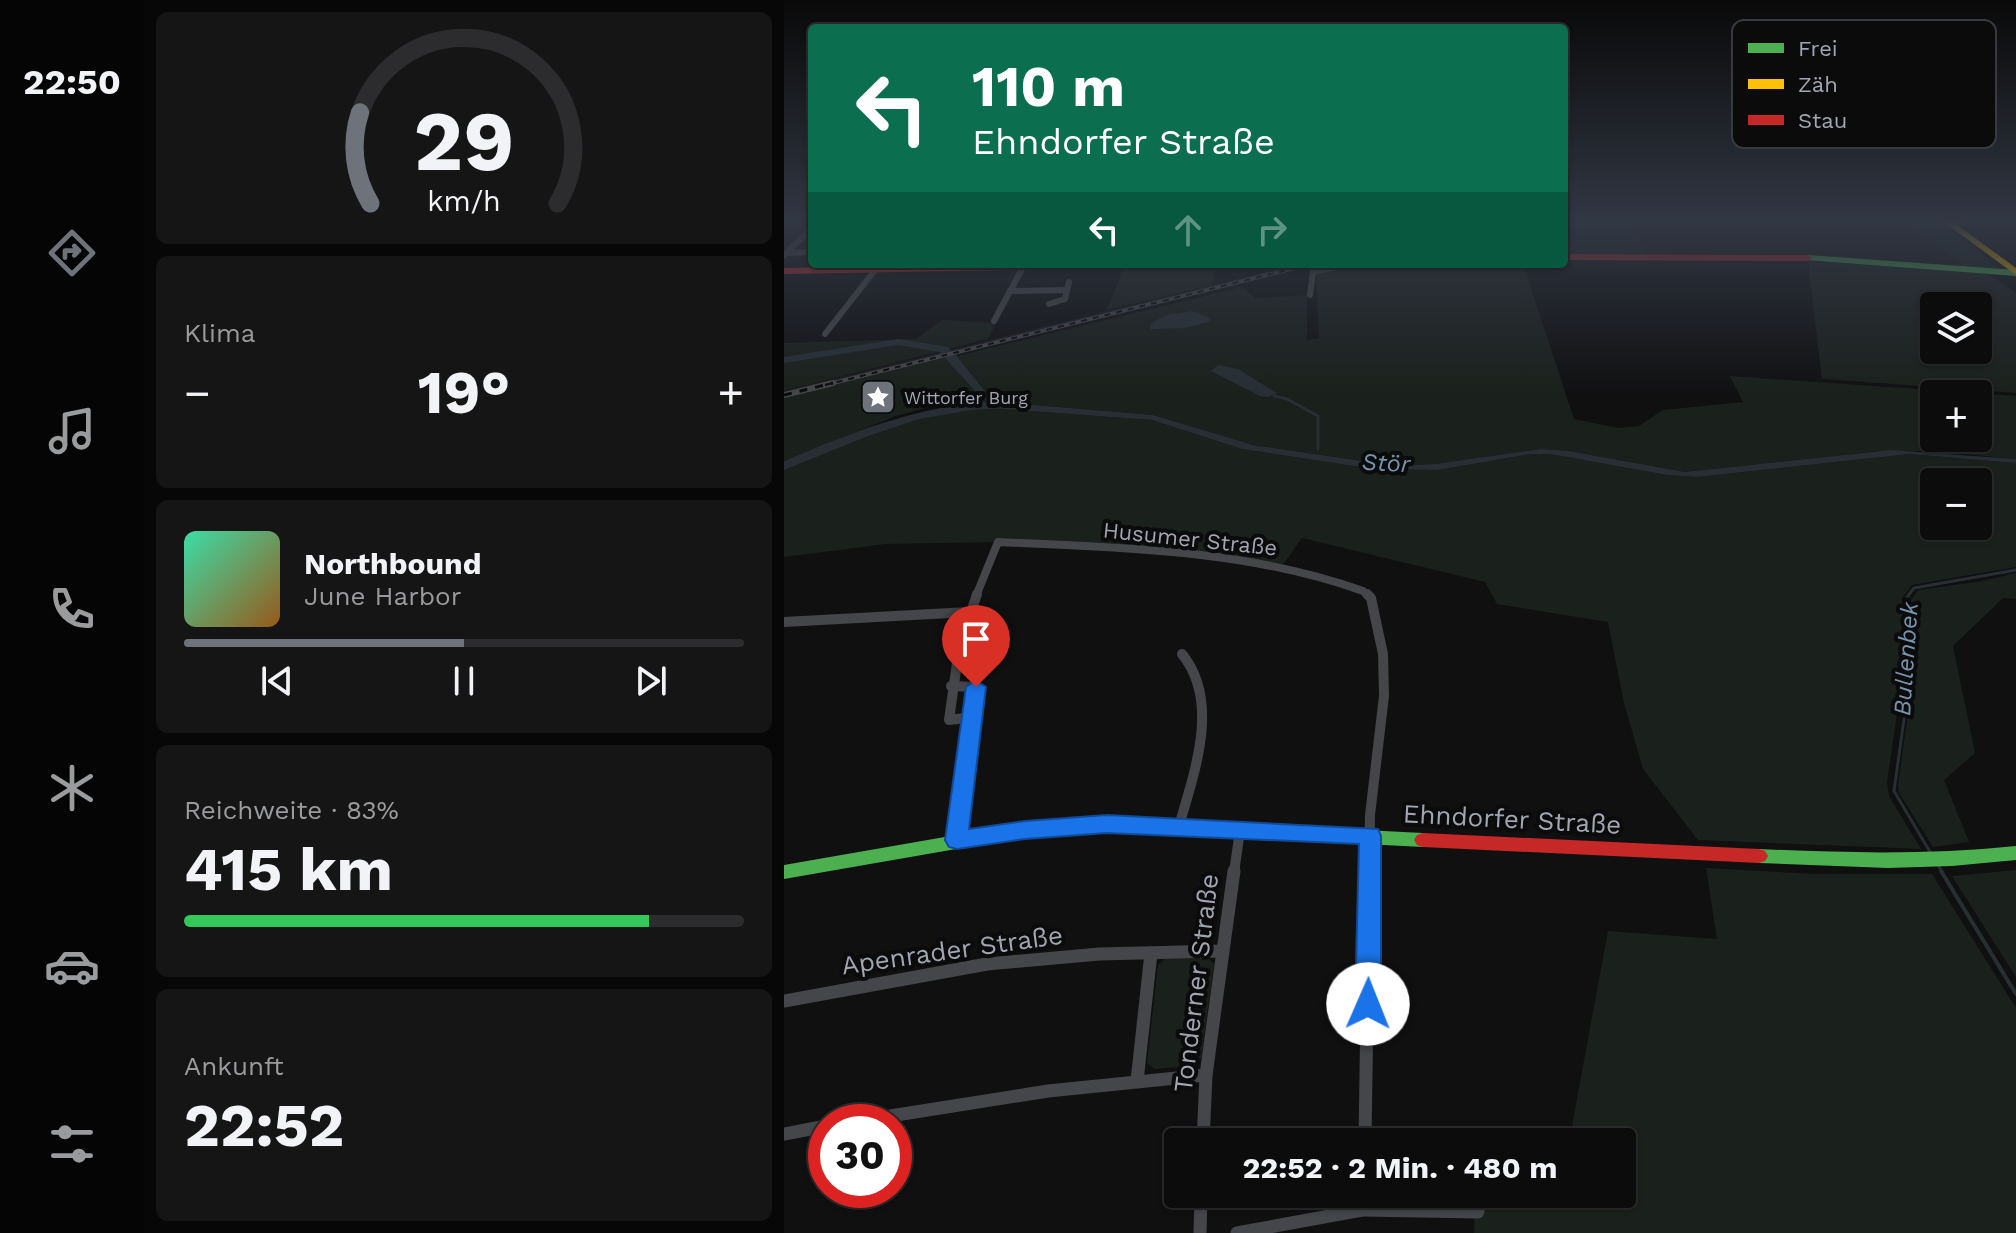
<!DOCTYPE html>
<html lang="de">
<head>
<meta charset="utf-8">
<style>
  body { margin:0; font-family:"Work Sans",sans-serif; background:#151516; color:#f1f3f6; height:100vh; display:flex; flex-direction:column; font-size:30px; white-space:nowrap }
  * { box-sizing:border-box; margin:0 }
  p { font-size:26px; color:#9a9b9d }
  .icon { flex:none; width:44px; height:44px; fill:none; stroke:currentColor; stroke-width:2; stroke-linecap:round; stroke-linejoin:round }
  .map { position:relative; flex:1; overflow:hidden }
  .side { display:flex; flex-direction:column; gap:12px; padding:12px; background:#070707; width:640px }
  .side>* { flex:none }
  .banner { position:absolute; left:24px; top:24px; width:760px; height:244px; border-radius:8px; box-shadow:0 2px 6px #0004,0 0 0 2px #2c2c2e; background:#0b6e4f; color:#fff; overflow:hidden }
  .buttons { position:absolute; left:1136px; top:292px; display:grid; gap:16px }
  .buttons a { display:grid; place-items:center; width:72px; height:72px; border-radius:8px; background:#0c0c0d; box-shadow:0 2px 6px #0004,0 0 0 2px #2c2c2e; font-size:40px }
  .speed { position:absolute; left:24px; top:1104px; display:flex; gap:16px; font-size:40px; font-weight:700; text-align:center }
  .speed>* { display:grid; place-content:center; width:104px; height:104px; border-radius:50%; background:#0c0c0d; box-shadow:0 2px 6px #0004,0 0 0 2px #2c2c2e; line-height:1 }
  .speed .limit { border:12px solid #d22; background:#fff; color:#111 }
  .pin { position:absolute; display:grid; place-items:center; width:68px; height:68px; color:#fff; margin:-82px -34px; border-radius:50% 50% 50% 0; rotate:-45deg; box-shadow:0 0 8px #0007 }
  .pin .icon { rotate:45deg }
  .me { position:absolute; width:88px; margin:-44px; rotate:1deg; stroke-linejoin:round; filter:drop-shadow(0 0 6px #0008) }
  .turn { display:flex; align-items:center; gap:28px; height:168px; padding:0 32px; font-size:36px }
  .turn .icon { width:104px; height:104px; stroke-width:2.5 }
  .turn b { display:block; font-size:56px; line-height:68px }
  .lanes { display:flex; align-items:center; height:76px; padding:0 32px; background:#0003; justify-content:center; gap:40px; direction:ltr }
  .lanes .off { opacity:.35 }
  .big { font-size:60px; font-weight:700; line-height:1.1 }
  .side .widget { flex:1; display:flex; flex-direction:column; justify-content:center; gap:12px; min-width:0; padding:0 28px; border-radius:12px; background:#151516 }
  .side .dial { align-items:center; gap:0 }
  .dial svg { height:208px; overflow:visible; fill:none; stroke:#2c2c2e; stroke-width:7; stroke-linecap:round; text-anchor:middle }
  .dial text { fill:#f1f3f6; stroke:none }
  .song { display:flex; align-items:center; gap:24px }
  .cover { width:96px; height:96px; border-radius:12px; background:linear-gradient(135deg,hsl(160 70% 55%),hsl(30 70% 35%)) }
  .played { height:8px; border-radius:4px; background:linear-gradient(90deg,#6e727a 50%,#2c2c2e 50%) }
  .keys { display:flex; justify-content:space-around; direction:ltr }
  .heat { display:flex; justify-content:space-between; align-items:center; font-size:44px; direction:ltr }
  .charge { height:12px; border-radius:6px; background:linear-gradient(90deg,#34c759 83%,#2c2c2e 0) }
  .trip { position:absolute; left:380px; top:1128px; width:472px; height:80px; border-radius:8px; background:#0c0c0d; box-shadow:0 2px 6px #0004,0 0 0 2px #2c2c2e; font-weight:700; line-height:80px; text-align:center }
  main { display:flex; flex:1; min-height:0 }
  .tab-bar { display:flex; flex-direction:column; width:144px; justify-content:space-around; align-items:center; background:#050505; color:#9a9b9d }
  .tab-bar .icon { width:56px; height:56px }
  .tab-bar .active { color:#6e727a }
  .tab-bar b { font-size:36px; color:#f1f3f6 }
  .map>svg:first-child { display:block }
  .built { fill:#1d1d1f }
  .green { fill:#1a201b; fill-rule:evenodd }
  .water { fill:#272f35 }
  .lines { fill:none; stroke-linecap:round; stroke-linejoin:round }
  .stream-far1 { stroke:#272f35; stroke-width:3 }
  .stream { stroke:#272f35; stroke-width:4 }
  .river { fill:#272f35; fill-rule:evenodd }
  .street-far3 { stroke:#454649; stroke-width:6 }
  .street-far2 { stroke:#454649; stroke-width:8 }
  .street-far1 { stroke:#454649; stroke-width:10 }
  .street { stroke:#454649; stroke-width:13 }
  .fast { fill:#4caf50; fill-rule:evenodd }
  .slow { fill:#ffc107; fill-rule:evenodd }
  .jam { fill:#c62828; fill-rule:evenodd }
  .rail-far1-casing { stroke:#454649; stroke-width:4 }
  .rail-casing { stroke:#454649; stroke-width:6 }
  .rail-far1 { stroke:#0b0b0c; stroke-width:2; stroke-dasharray:6; stroke-linecap:butt }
  .rail { stroke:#0b0b0c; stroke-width:3; stroke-dasharray:8; stroke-linecap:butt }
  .route { fill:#1a73e8; stroke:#114b97; stroke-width:2 }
  .labels { text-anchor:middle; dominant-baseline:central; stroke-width:8; stroke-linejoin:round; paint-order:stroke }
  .far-poi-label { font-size:18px; fill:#a1a6b2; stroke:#0b0b0c; text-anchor:start }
  .street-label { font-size:22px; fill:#a1a6b2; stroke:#0b0b0c }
  .water-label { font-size:24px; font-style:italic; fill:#7794ae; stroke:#0b0b0c }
  .near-street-label { font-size:26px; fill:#a1a6b2; stroke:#0b0b0c }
  .key { fill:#0b0b0c; stroke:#383a3e; stroke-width:2 }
  .key-label { font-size:22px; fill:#a1a6b2 }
</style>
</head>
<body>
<main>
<nav class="tab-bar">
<b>22:50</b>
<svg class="icon active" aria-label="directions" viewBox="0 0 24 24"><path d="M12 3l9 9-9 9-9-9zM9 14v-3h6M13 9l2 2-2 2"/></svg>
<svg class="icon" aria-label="music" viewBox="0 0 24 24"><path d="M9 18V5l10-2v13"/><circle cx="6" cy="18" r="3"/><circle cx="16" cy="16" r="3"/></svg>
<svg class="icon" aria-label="phone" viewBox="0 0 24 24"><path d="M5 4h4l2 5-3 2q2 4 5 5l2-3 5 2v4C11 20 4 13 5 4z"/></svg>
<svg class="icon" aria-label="climate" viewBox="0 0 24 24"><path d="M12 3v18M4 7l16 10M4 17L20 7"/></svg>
<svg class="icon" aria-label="car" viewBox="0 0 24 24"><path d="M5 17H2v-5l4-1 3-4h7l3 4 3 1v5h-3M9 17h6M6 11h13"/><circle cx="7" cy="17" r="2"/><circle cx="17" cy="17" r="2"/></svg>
<svg class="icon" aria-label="filters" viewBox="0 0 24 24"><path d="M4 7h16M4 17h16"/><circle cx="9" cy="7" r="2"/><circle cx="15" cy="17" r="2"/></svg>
</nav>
<section class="side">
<div class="widget dial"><svg viewBox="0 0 100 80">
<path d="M14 69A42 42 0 1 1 86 69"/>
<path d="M14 69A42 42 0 0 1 10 34" stroke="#6e727a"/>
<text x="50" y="56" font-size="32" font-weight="700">29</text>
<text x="50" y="72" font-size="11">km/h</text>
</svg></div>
<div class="widget"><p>Klima</p>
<div class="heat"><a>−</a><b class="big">19°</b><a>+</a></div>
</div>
<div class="widget">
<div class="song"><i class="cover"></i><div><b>Northbound</b><p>June Harbor</p></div></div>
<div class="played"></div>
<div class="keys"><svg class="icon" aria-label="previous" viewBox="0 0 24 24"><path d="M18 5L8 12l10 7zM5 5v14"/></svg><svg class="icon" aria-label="pause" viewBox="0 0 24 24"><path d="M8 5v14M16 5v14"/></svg><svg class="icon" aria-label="next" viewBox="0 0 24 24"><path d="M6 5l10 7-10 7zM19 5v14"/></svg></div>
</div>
<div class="widget"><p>Reichweite · 83%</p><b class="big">415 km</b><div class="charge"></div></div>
<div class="widget"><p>Ankunft</p><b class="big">22:52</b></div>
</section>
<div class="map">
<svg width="1232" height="1233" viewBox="0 0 1232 1233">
  <rect width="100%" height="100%" fill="#101011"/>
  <path class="built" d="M515 264H532L0 398V391Z"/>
  <g class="green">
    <path d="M780 222H845L863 254 780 255Z"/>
    <path d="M1122 222H1154L1219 270 1180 267Z"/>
    <path d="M1024 261 1205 274 1232 293V393L1038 379ZM1150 306H1194V350H1150Z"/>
    <path d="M571 264H739L790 419 834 428 855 426 879 410 959 402 946 376 1232 396V459L1146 451H1094L901 472 785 451 757 449 651 464 613 466 464 444 369 415 227 403 205 396 173 356 458 287 471 298 523 295V340L535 338 532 273ZM1150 394H1194V438H1150Z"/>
    <path d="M431 267 428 285 323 310 339 269Z"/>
    <path d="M158 320 212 323 204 339 0 391V343L132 339Z"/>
    <path d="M161 357 205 403 141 408 112 416 0 461V398Z"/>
    <path d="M193 407 368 420 458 449 589 469 654 470 746 454H766L883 475 913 477 1125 454 1232 463V567L1128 585 1118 598 1120 667 1103 782 1105 796 1137 849 914 840 859 769 840 703 824 622 713 604 701 582 518 538 498 566 455 559 214 542 102 544 0 557V466C64 439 123 411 193 407ZM1150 482H1194V526H1150Z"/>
    <path d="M1232 573V599L1219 598 1169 646 1191 753 1160 780 1185 842 1149 847 1115 793 1114 785 1130 670 1126 602 1134 590 1198 581Z"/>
    <path d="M922 868 1031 874H1148L1232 1008V1233H690L691 1196 772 1200 774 1194H838V1142H785L824 931 933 939Z"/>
    <path d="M1232 870V977L1168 876Z"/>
    <path d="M424 958 430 964 417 1058 408 1066 371 1069 363 1063 374 965 381 959Z"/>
  </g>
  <g class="water">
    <path d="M408 311 426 318 425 322 400 328 366 329 367 323 383 315Z"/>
    <path d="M171 354 205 396 227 403 369 415 469 445 613 466 651 464 757 449 785 451 901 472 1106 450 1232 459V463L1125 454 913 477 883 475 766 454H746L654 470 589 469 458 449 368 420 193 407 194 403 205 402 197 398 161 357Z"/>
    <path d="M434 365 454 369 493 393 484 397 476 396 427 371Z"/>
  </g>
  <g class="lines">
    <g class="stream-far1">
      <path d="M490 396 503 399 534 416V449"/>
      <path d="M1149 857 1110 791 1127 669 1121 600 1130 588 1232 570"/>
      <path d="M1155 867 1159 873"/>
    </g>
    <path class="stream" d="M1157 871 1232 994"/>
    <g class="river">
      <path d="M114 339 164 347 185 372 179 376 175 374 156 352 114 345 0 363V357Z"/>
      <path d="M216 401 222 405 220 408 187 410 135 419 84 436 0 470V461C71 431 139 404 216 401Z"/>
    </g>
    <g class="street-far3">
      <path d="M3 253 28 252"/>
      <path d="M0 255 28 228"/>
      <path d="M226 291 283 290"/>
      <path d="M526 295 529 272 567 264"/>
      <path d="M265 304 281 299 285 282"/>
      <path d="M210 321 239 267"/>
      <path d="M41 334 91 270"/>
    </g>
    <path class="street-far2" d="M192 596 214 542C337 548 462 549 579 591L585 596"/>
    <g class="street-far1">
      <path d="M583 594 587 598 599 654 600 696 586 815 585 873"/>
      <path d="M0 622 185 612"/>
      <path d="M167 686 192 687 173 840"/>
      <path d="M190 717 165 720 175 649 193 594"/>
      <path d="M395 826C410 773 437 702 398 654"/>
      <path d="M450 873 456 830"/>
    </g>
    <g class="street">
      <path d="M0 1001 203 964 315 954 439 951"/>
      <path d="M353 1081 367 953"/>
      <path d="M68 1122 264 1091 422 1075"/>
      <path d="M0 1134 42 1126"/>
      <path d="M419 1142 422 1075 450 871"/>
      <path d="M581 1142 585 871"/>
      <path d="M578 1210 694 1212"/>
      <path d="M416 1233 417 1194"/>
      <path d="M453 1233 578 1210V1194"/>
    </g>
    <g class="fast">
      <path d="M1024 255 1232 270V276L1021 260 1020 258Z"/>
      <path d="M323 817 639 833 645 835 648 840 645 845 639 847 323 831 241 837 0 879V865L241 823Z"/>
      <path d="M1232 846V860L1168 866 1104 868 975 863 969 861 966 856 969 851 975 849C1061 853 1146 855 1232 846Z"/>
    </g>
    <path class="slow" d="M1160 222H1169L1232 268V275Z"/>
    <g class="jam">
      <path d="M780 254 1024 255 1028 258 1024 261 780 260Z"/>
      <path d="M259 264H416L412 267 0 274V268Z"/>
      <path d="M639 833 975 849 981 851 984 856 981 861 975 863 639 847 633 845 630 840 633 835Z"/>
    </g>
    <g class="rail-far1-casing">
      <path id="rail-far1" d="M41 385 527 264"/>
    </g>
    <g class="rail-casing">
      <path id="rail" d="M0 395 49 383"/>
    </g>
    <use href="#rail-far1" class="rail-far1"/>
    <use href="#rail" class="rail"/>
  </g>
  <linearGradient id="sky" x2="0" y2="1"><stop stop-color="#090909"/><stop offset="0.56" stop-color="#313743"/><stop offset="1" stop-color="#313743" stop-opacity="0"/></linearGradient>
  <rect width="1232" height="395" fill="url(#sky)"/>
  <path class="route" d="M192 680 202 687 185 829 241 821 323 815 594 829 597 836V1004L593 1012 584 1016 574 1012 571 1004 575 844 323 833 241 839 173 849 165 847 161 840 182 687Z"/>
  <defs>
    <g id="sight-square" transform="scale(1.8)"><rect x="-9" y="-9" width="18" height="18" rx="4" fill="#6e727a" stroke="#0b0b0c"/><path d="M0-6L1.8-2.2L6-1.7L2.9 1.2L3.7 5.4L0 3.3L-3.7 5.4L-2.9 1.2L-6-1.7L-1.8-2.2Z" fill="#fff"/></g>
  </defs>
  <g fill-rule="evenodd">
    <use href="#sight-square" x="94" y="397"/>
  </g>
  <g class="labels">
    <g class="far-poi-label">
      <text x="120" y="397">Wittorfer Burg</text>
    </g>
    <g class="street-label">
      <text transform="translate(406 539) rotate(6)">Husumer Straße</text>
    </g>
    <g class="water-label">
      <text transform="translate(602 463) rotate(3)">Stör</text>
      <text transform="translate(1122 659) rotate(-86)">Bullenbek</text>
    </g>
    <g class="near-street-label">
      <text transform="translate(728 819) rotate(3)">Ehndorfer Straße</text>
      <text transform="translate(168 950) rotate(-8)">Apenrader Straße</text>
      <text transform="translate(412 983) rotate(-83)">Tonderner Straße</text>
    </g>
  </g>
  <rect x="948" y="20" width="264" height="128" rx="12" class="key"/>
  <rect x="964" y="43" width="36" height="10" fill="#4caf50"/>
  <rect x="964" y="79" width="36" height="10" fill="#ffc107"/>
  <rect x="964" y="115" width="36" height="10" fill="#c62828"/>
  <g class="key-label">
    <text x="1014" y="56">Frei</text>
    <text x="1014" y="92">Zäh</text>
    <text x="1014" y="128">Stau</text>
  </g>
</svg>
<div class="buttons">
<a><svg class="icon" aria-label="layers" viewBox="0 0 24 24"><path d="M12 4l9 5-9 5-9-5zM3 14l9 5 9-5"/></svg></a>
<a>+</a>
<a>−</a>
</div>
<div class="speed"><div class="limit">30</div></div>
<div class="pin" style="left:192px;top:687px;background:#d93025"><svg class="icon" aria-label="arrive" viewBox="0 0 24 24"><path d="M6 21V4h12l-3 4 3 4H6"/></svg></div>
<svg class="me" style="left:584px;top:1004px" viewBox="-20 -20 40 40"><circle r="19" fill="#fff"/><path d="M0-13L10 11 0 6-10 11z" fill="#1a73e8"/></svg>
<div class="trip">22:52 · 2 Min. · 480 m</div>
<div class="banner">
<div class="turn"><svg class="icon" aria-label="left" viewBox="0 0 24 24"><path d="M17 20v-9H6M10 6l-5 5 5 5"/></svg><div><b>110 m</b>Ehndorfer Straße</div></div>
<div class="lanes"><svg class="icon" aria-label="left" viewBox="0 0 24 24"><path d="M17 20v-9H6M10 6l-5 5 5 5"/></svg><svg class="icon off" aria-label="ahead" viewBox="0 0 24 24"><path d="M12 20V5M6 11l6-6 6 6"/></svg><svg class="icon off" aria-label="right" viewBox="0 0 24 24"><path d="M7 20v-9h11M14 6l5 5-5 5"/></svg></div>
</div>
</div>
</main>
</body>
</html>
